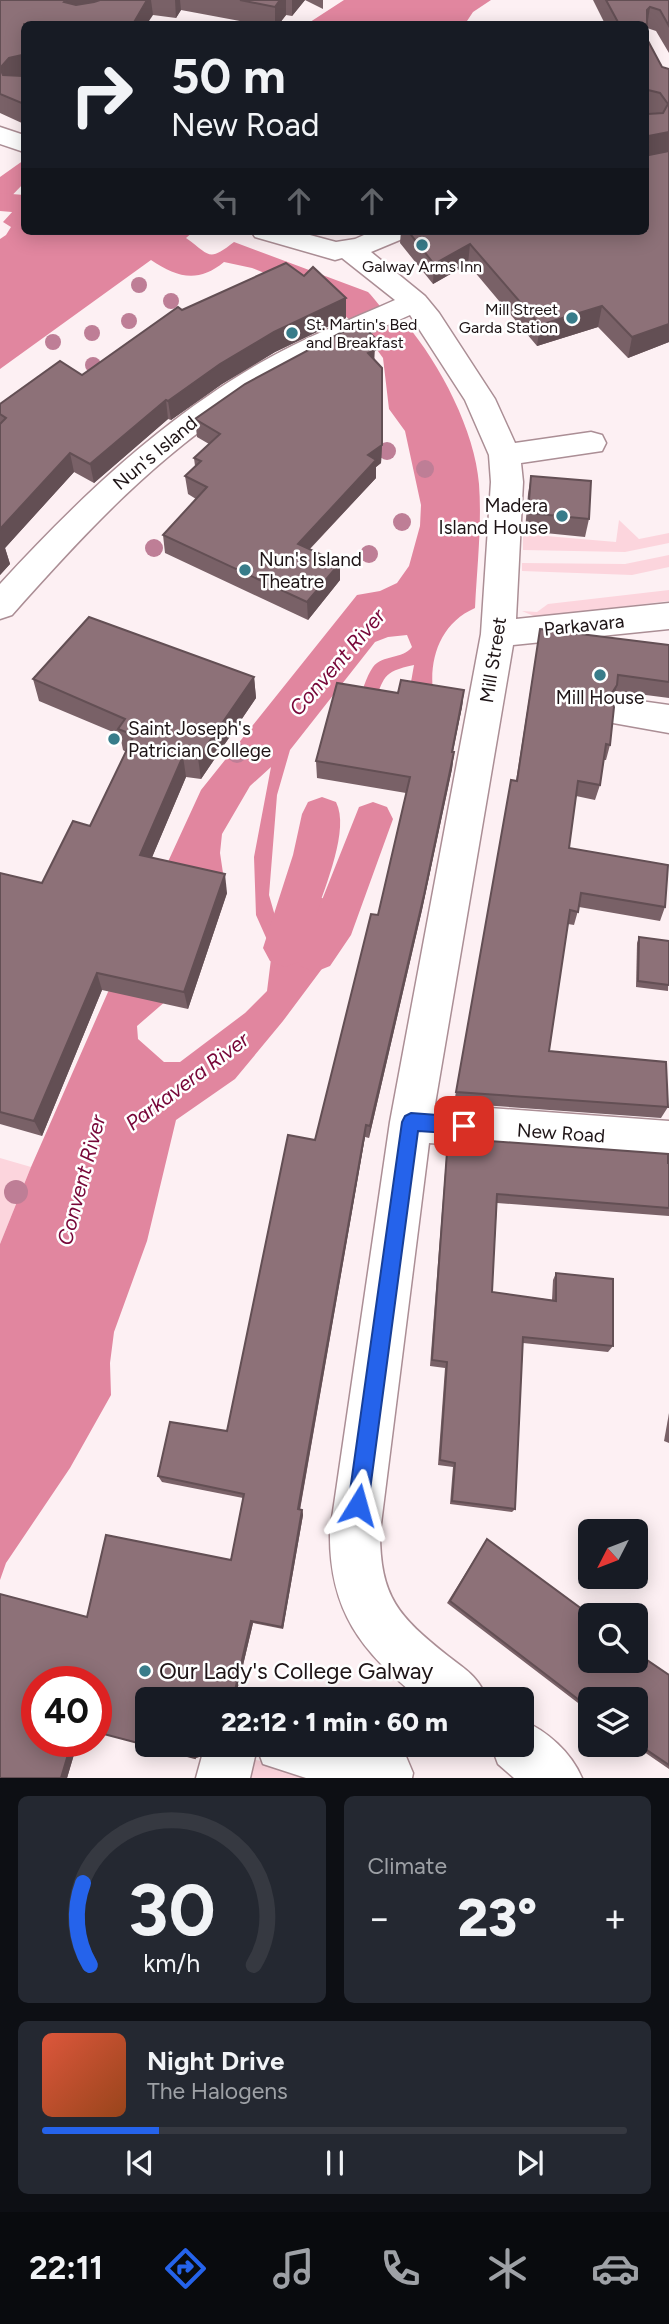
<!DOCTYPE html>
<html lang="en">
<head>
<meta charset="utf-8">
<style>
  body { margin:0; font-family:Figtree,sans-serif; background:#242831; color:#f1f3f6; height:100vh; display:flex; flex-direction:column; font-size:26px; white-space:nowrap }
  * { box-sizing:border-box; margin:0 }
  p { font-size:23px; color:#9ea1a6 }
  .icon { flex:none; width:38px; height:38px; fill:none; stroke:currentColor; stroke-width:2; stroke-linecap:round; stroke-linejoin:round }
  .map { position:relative; height:1778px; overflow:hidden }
  .panel { display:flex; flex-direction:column; gap:18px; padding:18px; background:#0d0f14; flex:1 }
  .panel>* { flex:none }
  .banner { position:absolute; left:21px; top:21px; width:628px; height:214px; border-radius:10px; box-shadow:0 4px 18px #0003; background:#171b24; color:#f1f3f6; overflow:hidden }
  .needle { width:46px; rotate:228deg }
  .tools { position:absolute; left:578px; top:1519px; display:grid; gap:14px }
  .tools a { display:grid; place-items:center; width:70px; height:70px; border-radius:10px; background:#171b24; box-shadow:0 4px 18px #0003; font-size:35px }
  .speed { position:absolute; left:21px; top:1666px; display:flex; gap:14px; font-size:35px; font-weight:700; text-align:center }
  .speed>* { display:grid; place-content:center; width:91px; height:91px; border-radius:50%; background:#171b24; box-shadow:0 4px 18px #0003; line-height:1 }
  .speed .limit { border:10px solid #d22; background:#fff; color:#111 }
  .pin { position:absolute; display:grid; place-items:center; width:60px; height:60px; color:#fff; margin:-30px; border-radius:14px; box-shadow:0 4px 10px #0006 }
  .me { position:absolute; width:77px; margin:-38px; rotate:8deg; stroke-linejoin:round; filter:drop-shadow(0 0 5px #0008) }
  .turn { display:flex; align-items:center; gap:24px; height:147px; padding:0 35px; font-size:32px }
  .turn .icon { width:91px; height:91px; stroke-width:2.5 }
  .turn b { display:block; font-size:49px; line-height:60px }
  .lanes { display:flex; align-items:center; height:66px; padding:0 35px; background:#0003; justify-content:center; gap:35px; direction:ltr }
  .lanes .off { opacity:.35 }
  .big { font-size:52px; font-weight:800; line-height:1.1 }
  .panel .widget { flex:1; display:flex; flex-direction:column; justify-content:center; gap:10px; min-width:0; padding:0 24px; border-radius:10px; background:#242831 }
  .panel .dial { align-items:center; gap:0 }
  .dial svg { height:182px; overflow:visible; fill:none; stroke:#363941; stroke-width:7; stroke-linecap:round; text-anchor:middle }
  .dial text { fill:#f1f3f6; stroke:none }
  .song { display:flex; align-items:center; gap:21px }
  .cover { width:84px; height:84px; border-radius:10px; background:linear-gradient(135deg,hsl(10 70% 55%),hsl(20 70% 35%)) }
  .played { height:7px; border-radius:4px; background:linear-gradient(90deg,#2563eb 20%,#363941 20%) }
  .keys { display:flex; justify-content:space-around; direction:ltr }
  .heat { display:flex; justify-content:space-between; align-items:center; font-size:38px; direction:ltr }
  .panel .tiles { flex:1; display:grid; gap:18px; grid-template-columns:1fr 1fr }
  .widget:last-child { grid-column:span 2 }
  .trip { position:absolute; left:135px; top:1687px; width:399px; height:70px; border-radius:10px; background:#171b24; box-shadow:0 4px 18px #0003; font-weight:800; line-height:70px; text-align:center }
  .dock { display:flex; height:112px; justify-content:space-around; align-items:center; background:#090b0e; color:#9ea1a6 }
  .dock .icon { width:49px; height:49px }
  .dock .selected { color:#2563eb }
  .dock b { font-size:32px; color:#f1f3f6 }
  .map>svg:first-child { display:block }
  .green { fill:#fcd5dd }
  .water { fill:#e1869f; fill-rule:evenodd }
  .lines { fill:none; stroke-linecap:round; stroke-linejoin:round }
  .canal { fill:#e1869f; fill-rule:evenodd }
  .minor-casing { stroke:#ab8e95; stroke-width:3 }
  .minor { fill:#fff; fill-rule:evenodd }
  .tree { fill:#be7e96 }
  .wall { fill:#796167 }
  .shaded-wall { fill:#634f54 }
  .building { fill:#8d7178; stroke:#634f54; stroke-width:2; fill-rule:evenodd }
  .route { fill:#2563eb; stroke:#184099; stroke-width:2 }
  .poi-dot { fill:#387c8a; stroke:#fff; stroke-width:2.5 }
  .labels { text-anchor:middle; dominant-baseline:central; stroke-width:5; stroke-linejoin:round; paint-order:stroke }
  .far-poi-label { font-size:16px; fill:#1e1416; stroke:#fff }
  .street-label { font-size:19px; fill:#1e1416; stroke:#fff }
  .poi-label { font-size:19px; fill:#1e1416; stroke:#fff; text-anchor:start }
  .water-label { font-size:21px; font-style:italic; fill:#770638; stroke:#fff }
  .near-poi-label { font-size:23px; fill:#1e1416; stroke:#fff; text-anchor:start }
</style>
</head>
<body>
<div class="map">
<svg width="669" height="1778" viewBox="0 0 669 1778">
  <rect width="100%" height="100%" fill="#fdf0f3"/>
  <g class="green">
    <path d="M619 520 639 539 669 533V543L625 552 523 550V534L616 542Z"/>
    <path d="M669 555V567L632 575 522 571V563L625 564Z"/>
    <path d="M669 590V601L536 617 522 611 537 612 548 604Z"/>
    <path d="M0 1158 31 1167 0 1244Z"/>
    <path d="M233 1755 341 1778H229Z"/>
  </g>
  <g class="water">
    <path d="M344 0H491L473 12 465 24H307Z"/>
    <path d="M24 160V183L0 208V177Z"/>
    <path d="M24 199V231H194L186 238C211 256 208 262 234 242L368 292C380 304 388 322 406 324 440 364 475 431 479 484 482 525 477 567 475 608 441 623 429 657 433 692L408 699 414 665C381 672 385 677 373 706L358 703C362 692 366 677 373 667 383 654 402 660 412 647L407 635 388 637 375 642 290 750 277 795 269 895 279 930 294 892 354 905 336 950 283 1021 235 1079 176 1120 147 1241 114 1332 110 1363 111 1395 70 1468 6 1563 0 1580V1244L31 1167 108 992 201 790 357 595 380 591 397 583 409 566 420 526 421 505 405 431 389 409 383 358 367 336 326 298 252 268 224 262C197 284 177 277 151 260L0 369V239L6 235 11 227 3 222ZM271 767 254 857 256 915 272 951 267 991 245 1013 180 1062H164L138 1039 137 1026 174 994 217 899 223 873 220 853 222 834 250 786Z"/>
  </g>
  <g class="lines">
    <g class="canal">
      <path d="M0 193 24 195V213L0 211Z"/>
      <path d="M322 797 336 802C350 829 325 886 316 915L359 807 373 802 387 807 393 819 351 935 330 966 315 972 300 966 298 962 285 967 270 961 263 948 293 855 302 814 308 802Z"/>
    </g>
    <g class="minor-casing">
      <g id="minor">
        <path d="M0 127 24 135V152L0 144Z"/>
        <path d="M251 231H295L336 242 355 239 373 231H411L407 237 371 252 425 296 439 313 495 399 515 443 591 432 602 435 606 443 602 451 521 463 523 482 516 619 669 603V629L513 645 435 1104 669 1121V1161L429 1143 380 1532C380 1597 398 1616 448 1656 466 1670 478 1676 487 1699H420C361 1651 329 1611 330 1532L390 1122 481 634 491 482 489 455 465 400 410 315C353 340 298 366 245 400 155 457 82 536 12 615L0 619V584C77 500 160 421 260 363 303 338 350 320 395 300L342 258 335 260 255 237Z"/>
        <path d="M626 699 669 705V733L613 723 608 713 613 703Z"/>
        <path d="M522 1720C547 1731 571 1752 582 1778H514L498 1764 491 1745H522Z"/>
        <path d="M205 1745H380L405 1754 413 1773 412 1778H306L263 1764 257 1748 250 1778H196Z"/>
      </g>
    </g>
    <use href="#minor" class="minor"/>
  </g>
  <g class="tree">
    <circle cx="139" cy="285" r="8"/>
    <circle cx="171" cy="301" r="8"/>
    <circle cx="129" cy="321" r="8"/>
    <circle cx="92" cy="333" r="8"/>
    <circle cx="53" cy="342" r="8"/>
    <circle cx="93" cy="365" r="8"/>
    <circle cx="387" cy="451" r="9"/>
    <circle cx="425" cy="469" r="9"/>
    <circle cx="402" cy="522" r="9"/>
    <circle cx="154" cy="548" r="9"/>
    <circle cx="369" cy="554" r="9"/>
    <circle cx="237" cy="753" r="10"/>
    <circle cx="16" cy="1192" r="12"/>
  </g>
  <g class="wall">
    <path d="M0 0H323V9L305 0 292 16 286 15 279 24H256L181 10 176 18 153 15 24 24V124L0 113Z"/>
    <path d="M593 0H669V53L656 31 647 28V39L662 67 669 69V342L628 358 598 327 537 346 468 264 433 284 400 243 401 231H646V24H605Z"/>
    <path d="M304 276 346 298V318L275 352 222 384 171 420 168 419 94 483 74 472 5 548 10 564 0 575V404L82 375 182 310Z"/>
    <path d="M375 338 374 360 382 445 381 463 376 467V478L310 549 340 580 308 620 165 553 163 535 196 499 188 494 185 476 195 466 194 458 209 444 197 437 195 419Z"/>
    <path d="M531 476 589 519 585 537 525 531 528 494Z"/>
    <path d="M540 629 669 645V698L615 691 612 702 610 745 606 760H604L600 785 595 800 576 796 569 848 665 907 660 921 579 907 574 925 568 924 549 1051 668 1107 661 1118 454 1103 511 780 516 781Z"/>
    <path d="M254 677 256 698 201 779 186 777 152 857 227 893 188 1009 102 990 42 1136 0 1124V873L42 883 90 826 126 752 123 750 120 735 39 701 33 679Z"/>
    <path d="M401 680 464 690 462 707 453 752H454L452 769 422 910 369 1138 365 1137 300 1510H302L303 1515 283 1629 253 1623 235 1699H147V1745H203L199 1757 195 1758 96 1732V1682H37V1741H78L67 1778H0V1594L87 1617 106 1535 231 1560 243 1498 162 1482 158 1476 170 1422 227 1431 288 1135 315 1140 371 914 378 915 406 793 317 778 316 761 337 683 398 693Z"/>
    <path d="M639 937 669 941 668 991 636 987 637 943Z"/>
    <path d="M448 1138 669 1163V1216L497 1203 492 1292 552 1300 553 1280 556 1273 613 1346 608 1352 523 1343 515 1509 512 1512 450 1504 453 1467 438 1465 445 1368 430 1366 447 1147Z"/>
    <path d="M669 1413V1443L664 1441Z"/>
    <path d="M487 1539 590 1661 669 1675V1769L634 1745H635V1699H590V1714L581 1709 582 1706 447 1603Z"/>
  </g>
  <g class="shaded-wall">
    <path d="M66 0H101L67 24 64 2Z"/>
    <path d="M147 0H151L153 15 147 24H133Z"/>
    <path d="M175 0H180L181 10 176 18Z"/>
    <path d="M280 0H286V15L279 24H275V7Z"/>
    <path d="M292 0H305L292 16Z"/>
    <path d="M650 7 647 27V10Z"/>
    <path d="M22 55 24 77 4 90 0 68 9 58Z"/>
    <path d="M669 132V151L646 156 648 136Z"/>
    <path d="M470 244 468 264 433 284 434 264Z"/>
    <path d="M346 298V318L275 352 222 384 171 420 168 401 220 364 274 332Z"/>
    <path d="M602 306 598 327 537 346 540 325Z"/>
    <path d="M669 324V342L628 358 632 337Z"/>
    <path d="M375 338 374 369 367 372 368 341Z"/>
    <path d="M166 400 168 419 94 483 90 464Z"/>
    <path d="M382 445 381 463 376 467V478L298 561V544L368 455Z"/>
    <path d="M70 453 74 472 5 548 10 564 0 575V529Z"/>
    <path d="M340 563V580L308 620 307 602Z"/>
    <path d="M254 677 256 698 201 779 198 758Z"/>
    <path d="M617 685 613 700 606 712 610 696Z"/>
    <path d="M464 690 462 707 449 768 452 752Z"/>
    <path d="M454 752 452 769 422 910 369 1138 370 1126Z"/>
    <path d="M183 756 186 777 145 874 140 855Z"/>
    <path d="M225 874 227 893 188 1009 184 992Z"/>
    <path d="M97 973 102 990 42 1136 34 1121Z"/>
    <path d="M366 1125 365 1137 299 1514 298 1509Z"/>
    <path d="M302 1510 303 1515 283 1629 282 1627Z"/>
    <path d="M251 1621 253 1623 235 1699H233Z"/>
    <path d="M72 1741H78L67 1778H61Z"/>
    <path d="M200 1745H203L199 1757 195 1758Z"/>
  </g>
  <g class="building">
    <path d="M0 0H66L64 2 76 5 94 2 100 0H147L133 24H24V104L0 94V68L3 75 22 76V55L9 58 0 68Z"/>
    <path d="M240 0H280L275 7Z"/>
    <path d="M606 0H669V26L660 10 650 7 647 10V39L662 67 669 69V132L648 136 649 155 669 151V324L632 337 602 306 540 325 470 244 434 264 408 231H646V24H619ZM648 90 660 93 668 104 663 113 648 114Z"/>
    <path d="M286 263 304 276 313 267 346 298 274 332 220 364 168 401 166 400 90 464 70 453 0 529V424L6 418 0 414V404L60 361 82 375 178 307 182 310Z"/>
    <path d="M359 323 375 338 368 341 375 350 368 353 382 368V445L368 455 376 460 298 544 340 563 307 602 163 535 207 487 185 476 201 461 194 458 220 434 195 419 245 384Z"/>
    <path d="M531 476 591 481 589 519 528 513Z"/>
    <path d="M89 617 254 677 198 758 183 756 140 855 225 874 184 992 97 973 34 1121 0 1112V873L42 883 73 821 90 826 134 735 118 729 125 719 33 679Z"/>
    <path d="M540 629 669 645V682L618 675 617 685 610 696 614 707 610 745 606 744 600 785 578 781 569 848 668 865 665 907 581 893 578 912 570 910 549 1051 666 1062 668 1107 456 1092 511 780 517 781Z"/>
    <path d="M401 680 464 690 452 752H454L424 895 370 1126 366 1125 298 1509 302 1510 282 1627 251 1621 233 1699H147V1745H200L195 1758 96 1732V1682H37V1741H72L61 1778H0V1594L87 1617 106 1535 231 1560 244 1494 158 1476 170 1422 227 1431 288 1135 315 1140 371 914 378 915 410 777 316 761 337 683 398 693Z"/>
    <path d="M639 937 669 941V985L638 981Z"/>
    <path d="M448 1138 668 1154V1163H669V1208L497 1194 492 1292 556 1301V1273L613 1279V1346L523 1337 515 1509 452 1501 455 1463 440 1460 447 1362 432 1360Z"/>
    <path d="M487 1539 590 1615V1661H635V1652L669 1675V1765L635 1742V1699H590V1711L586 1709 587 1706 450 1601Z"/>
  </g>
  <path class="route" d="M411 1113 464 1117 471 1120 473 1126 471 1132 464 1134 418 1131 368 1505 365 1512 358 1515 351 1512 348 1505 402 1122 405 1116Z"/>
  <g class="poi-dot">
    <circle cx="422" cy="245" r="7"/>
    <circle cx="572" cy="318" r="7"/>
    <circle cx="292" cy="333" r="7"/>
    <circle cx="562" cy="516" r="7"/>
    <circle cx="245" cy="570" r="7"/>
    <circle cx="600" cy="675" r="7"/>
    <circle cx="114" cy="739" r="7"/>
    <circle cx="145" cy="1671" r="7"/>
  </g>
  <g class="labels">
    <g class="far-poi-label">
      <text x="422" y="266">Galway Arms Inn</text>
      <text x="558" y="309" text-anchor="end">Mill Street<tspan x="558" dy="18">Garda Station</tspan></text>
      <text x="306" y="324" text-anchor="start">St. Martin's Bed<tspan x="306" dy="18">and Breakfast</tspan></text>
    </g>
    <g class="street-label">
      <text transform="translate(155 453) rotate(-40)">Nun's Island</text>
      <text transform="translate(584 625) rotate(-6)">Parkavara</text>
      <text transform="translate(493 660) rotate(-81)">Mill Street</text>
      <text transform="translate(561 1133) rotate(4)">New Road</text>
    </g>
    <g class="poi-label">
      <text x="548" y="505" text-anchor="end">Madera<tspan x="548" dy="22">Island House</tspan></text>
      <text x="259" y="559">Nun's Island<tspan x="259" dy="22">Theatre</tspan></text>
      <text x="600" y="697" text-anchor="middle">Mill House</text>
      <text x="128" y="728">Saint Joseph's<tspan x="128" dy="22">Patrician College</tspan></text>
    </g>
    <g class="water-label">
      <text transform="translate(337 662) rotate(-49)">Convent River</text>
      <text transform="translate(187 1081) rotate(-37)">Parkavera River</text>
      <text transform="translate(81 1180) rotate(-75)">Convent River</text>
    </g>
    <g class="near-poi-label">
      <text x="159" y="1671">Our Lady's College Galway</text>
    </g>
  </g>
</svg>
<div class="tools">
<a><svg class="needle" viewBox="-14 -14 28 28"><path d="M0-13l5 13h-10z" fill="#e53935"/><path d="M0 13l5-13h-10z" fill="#9ea1a6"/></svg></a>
<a><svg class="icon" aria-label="search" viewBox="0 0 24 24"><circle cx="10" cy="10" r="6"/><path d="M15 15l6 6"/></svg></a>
<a><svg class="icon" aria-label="layers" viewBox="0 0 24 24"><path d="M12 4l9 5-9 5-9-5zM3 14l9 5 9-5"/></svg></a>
</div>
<div class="speed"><div class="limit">40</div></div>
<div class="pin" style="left:464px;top:1126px;background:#d93025"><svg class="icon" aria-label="arrive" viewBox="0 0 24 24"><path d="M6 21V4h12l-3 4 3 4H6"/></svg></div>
<svg class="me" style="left:358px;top:1505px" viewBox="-20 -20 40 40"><path d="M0-17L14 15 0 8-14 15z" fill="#2563eb" stroke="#fff" stroke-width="4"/></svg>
<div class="trip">22:12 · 1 min · 60 m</div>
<div class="banner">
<div class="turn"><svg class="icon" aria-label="right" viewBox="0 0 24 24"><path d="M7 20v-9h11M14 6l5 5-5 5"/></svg><div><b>50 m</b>New Road</div></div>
<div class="lanes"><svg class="icon off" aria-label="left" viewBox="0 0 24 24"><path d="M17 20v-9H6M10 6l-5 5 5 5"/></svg><svg class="icon off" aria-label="ahead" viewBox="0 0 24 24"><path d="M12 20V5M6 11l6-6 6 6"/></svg><svg class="icon off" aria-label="ahead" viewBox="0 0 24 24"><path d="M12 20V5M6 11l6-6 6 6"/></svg><svg class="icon" aria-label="right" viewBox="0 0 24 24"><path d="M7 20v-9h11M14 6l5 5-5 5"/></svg></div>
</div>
</div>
<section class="panel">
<div class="tiles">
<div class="widget dial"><svg viewBox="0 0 100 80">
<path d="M14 69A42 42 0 1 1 86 69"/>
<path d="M14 69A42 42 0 0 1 11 33" stroke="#2563eb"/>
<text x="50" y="56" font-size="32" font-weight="700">30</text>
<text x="50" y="72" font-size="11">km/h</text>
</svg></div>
<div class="widget"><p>Climate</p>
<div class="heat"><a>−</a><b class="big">23°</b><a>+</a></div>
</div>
<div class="widget">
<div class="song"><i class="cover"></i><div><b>Night Drive</b><p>The Halogens</p></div></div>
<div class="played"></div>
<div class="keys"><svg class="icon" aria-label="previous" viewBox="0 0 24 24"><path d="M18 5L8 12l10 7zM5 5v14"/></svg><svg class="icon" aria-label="pause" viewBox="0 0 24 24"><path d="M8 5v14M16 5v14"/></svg><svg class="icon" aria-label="next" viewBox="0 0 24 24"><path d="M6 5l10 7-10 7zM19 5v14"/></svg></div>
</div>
</div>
</section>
<nav class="dock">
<b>22:11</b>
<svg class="icon selected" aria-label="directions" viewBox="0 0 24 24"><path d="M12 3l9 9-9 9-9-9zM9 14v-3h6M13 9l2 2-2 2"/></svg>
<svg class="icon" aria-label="music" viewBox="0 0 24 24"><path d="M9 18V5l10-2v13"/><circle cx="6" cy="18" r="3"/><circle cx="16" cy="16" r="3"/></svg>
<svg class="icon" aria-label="phone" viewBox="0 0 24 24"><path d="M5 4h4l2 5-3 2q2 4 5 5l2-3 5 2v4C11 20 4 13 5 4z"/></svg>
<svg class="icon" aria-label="climate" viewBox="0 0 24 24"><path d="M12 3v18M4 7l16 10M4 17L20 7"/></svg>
<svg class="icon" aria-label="car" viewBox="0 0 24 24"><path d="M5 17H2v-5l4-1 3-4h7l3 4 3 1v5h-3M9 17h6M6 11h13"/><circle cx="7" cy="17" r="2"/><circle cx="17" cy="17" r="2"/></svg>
</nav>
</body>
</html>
